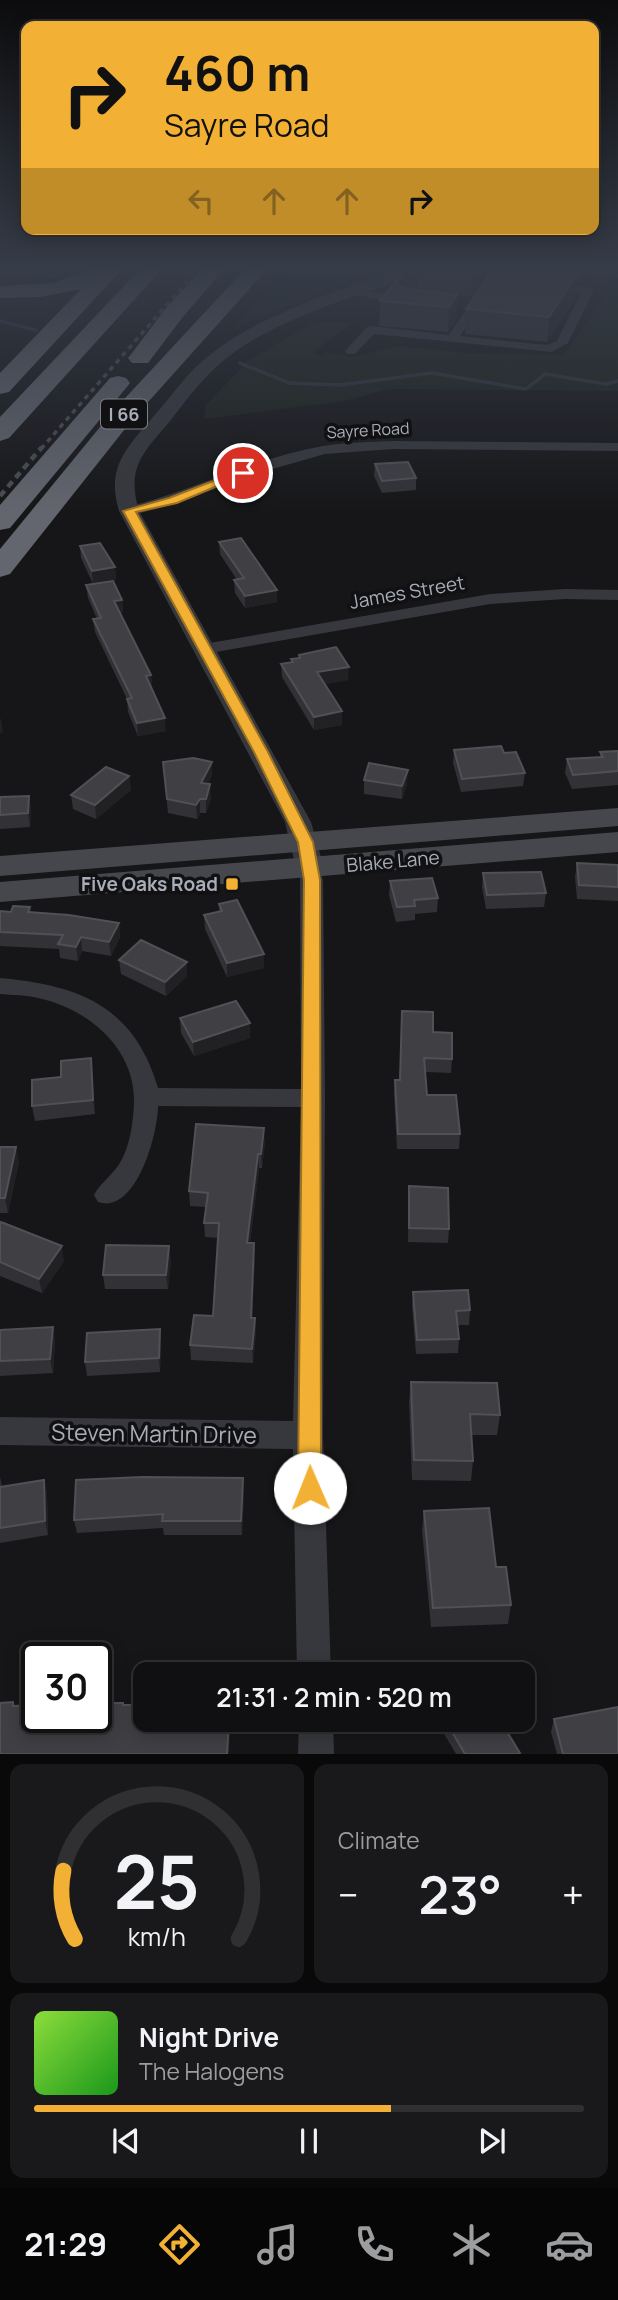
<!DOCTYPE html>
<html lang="en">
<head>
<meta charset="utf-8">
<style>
  body { margin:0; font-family:Manrope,sans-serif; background:#19191b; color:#f1f3f6; height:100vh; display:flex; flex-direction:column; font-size:26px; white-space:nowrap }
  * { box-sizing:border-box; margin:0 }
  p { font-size:23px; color:#9c9d9f }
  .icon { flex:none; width:38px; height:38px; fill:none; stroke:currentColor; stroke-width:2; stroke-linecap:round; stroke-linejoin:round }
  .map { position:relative; height:1754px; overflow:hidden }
  .side { display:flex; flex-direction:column; gap:10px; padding:10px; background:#09090a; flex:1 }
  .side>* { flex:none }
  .top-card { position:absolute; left:21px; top:21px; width:578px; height:214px; border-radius:14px; box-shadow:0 4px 18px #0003,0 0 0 2px #303032; background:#f2b134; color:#111; overflow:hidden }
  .speed { position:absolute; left:21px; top:1642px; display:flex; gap:14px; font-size:35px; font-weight:700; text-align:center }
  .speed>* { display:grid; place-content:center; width:91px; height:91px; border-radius:50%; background:#101012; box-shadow:0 4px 18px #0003,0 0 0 2px #303032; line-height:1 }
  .speed .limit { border:4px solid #111; border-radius:10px; background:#fff; color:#111 }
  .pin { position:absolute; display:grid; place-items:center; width:60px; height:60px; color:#fff; margin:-30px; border:4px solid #fff; border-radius:50%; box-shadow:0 2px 7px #0007 }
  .me { position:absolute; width:77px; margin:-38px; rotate:359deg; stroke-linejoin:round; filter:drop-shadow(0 0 5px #0008) }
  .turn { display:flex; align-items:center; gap:24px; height:147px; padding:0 28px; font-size:32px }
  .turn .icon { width:91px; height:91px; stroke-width:2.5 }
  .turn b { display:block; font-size:49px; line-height:60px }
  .lanes { display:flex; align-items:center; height:66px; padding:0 28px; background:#0003; justify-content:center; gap:35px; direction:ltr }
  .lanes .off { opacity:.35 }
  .big { font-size:52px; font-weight:600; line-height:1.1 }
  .side .card { flex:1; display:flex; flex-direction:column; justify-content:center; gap:10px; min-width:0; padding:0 24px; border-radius:14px; background:#19191b }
  .side .dial { align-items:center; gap:0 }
  .dial svg { height:182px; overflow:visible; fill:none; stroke:#303032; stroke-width:7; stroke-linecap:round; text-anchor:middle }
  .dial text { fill:#f1f3f6; stroke:none }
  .song { display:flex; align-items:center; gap:21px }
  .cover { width:84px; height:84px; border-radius:10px; background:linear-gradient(135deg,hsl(90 70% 55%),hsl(120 70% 35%)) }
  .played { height:7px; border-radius:4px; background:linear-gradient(90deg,#f2b134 65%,#303032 65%) }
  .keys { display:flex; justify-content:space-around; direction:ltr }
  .heat { display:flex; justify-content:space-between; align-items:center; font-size:38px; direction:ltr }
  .side .tiles { flex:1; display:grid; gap:10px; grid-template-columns:1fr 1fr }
  .card:last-child { grid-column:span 2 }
  .trip { position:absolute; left:133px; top:1662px; width:402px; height:70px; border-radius:14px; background:#101012; box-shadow:0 4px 18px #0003,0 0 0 2px #303032; font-weight:600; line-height:70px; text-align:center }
  .menu { display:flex; height:112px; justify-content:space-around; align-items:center; background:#060607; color:#9c9d9f }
  .menu .icon { width:49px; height:49px }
  .menu .selected { color:#f2b134 }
  .menu b { font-size:32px; color:#f1f3f6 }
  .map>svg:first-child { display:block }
  .green { fill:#1c231d }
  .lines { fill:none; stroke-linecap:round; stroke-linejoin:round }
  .stream { stroke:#2c353c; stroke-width:3.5 }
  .minor { fill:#37383d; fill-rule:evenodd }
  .tertiary { fill:#37383d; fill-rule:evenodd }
  .secondary { fill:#45474d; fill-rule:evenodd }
  .motorway { fill:#63666e; fill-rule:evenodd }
  .rail-far1 { stroke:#4a4c52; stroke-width:3.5; stroke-dasharray:5 4.5; stroke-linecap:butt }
  .rail { stroke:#4a4c52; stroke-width:4.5; stroke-dasharray:7 5; stroke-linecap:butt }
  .wall { fill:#323236 }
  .shaded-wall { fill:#212124 }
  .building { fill:#3f3f44; stroke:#4f5156; stroke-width:2 }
  .route { fill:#f2b134; stroke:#9d7322; stroke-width:2 }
  .poi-dot { fill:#f2b134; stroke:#111113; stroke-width:2.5 }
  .labels { text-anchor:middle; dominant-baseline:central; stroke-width:7; stroke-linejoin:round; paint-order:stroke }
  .far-street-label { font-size:16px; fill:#a8adb8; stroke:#111113 }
  .shield { fill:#111113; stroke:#7b7e86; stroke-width:2 }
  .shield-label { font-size:18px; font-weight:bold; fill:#a8adb8 }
  .street-label { font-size:19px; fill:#a8adb8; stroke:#111113 }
  .poi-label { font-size:19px; font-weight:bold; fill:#a8adb8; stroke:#111113; text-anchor:end }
  .near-street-label { font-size:23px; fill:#a8adb8; stroke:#111113 }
</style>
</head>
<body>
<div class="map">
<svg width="618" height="1754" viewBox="0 0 618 1754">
  <rect width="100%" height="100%" fill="#161618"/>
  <g class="green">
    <path d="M293 269 362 277 234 327Z"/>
    <path d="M615 283 618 284V391L389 389 344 401 204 419 206 405 249 360 313 323 353 322 313 353 323 356 327 352 354 357 399 346 466 353 563 355Z"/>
  </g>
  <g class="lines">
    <g class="stream">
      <path d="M0 321 36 330"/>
      <path d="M240 363 289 383 340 385 432 373 526 389 545 374 606 384 618 381"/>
    </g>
    <g class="minor">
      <path d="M28 268H44L58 276 48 278Z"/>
      <path d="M549 282 588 287 594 290 568 343 552 352 374 334 355 354H347L345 351 367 327 371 326 449 335 476 295 480 293 486 297 460 336 547 345 557 341 581 293 545 287V283Z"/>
      <path d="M356 289 404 297 410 301 404 305 352 294 350 292Z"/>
      <path d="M393 441 618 443V451L393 449 325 454 248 476 178 503 129 516 121 511 124 508C191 491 255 458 323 446 346 442 370 442 393 441Z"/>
      <path d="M565 589 618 590V600L565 599 490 604 204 654 195 649 204 644 490 594Z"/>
      <path d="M310 861 317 863 323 880 325 1098 323 1435 331 1675H297L293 1449 0 1445V1417L293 1421 301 1107 158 1106C158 1134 136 1215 98 1202L94 1195C101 1182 114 1174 121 1161 130 1145 133 1123 134 1104 136 1049 89 1009 38 998 26 995 12 995 0 994V978C79 985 134 1006 158 1088L301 1089 300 868 303 863Z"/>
      <path d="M299 1720H333L334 1754H298Z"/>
    </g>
    <g class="tertiary">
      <path d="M400 268H422C407 283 364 292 343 300 298 317 250 335 215 368 198 384 184 403 170 421 143 453 126 467 139 511L311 822 324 868 320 874 310 877 300 874 296 868 285 822 119 511C106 467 126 449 153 417 172 396 188 371 211 354 266 311 336 293 400 268Z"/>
      <path d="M581 268H618V278L588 273Z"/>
    </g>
    <g class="secondary">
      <path d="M618 808V826L0 876V856Z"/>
      <path d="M618 832V852L0 902V882Z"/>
    </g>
    <g class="motorway">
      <path d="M93 268H123L9 392 0 394V373L81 289 40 297 0 298V286L53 283Z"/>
      <path d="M141 268H163L9 438 0 441V417Z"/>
      <path d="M203 268H225L182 318 148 363H132L128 358 132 353 166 308Z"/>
      <path d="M246 268H268L132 420 10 574 0 577V549L114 410Z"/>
      <path d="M118 376 126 378 130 383 126 388 10 528 0 530V505L110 378Z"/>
    </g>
    <path class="rail-far1" d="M41 449 199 268"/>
    <path class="rail" d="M0 496 42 447"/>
  </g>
  <g class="wall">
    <path d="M0 268 37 275 6 283 0 281Z"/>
    <path d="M406 268H481L480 285 472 296 431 292 457 295 456 320 448 332 379 326 380 301 400 286 404 287Z"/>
    <path d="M577 295 547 342 465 334 466 309Z"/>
    <path d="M375 464 416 478V490L382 493 374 476Z"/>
    <path d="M219 542 277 602 245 608 235 593 234 580H237L220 554Z"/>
    <path d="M80 546 115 567 116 580 93 584 81 558Z"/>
    <path d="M86 585 122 600 123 613H120L151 675 152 688 166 731 138 736 128 712 127 699 95 632 93 619H97L88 598Z"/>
    <path d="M299 655 348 680 325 684 342 711V725L314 730 282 677 281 664 291 663V659L299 658Z"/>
    <path d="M454 750 504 753 525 773 523 786 461 792 453 763Z"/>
    <path d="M618 751V785L572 789 565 773 567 759 600 757V752Z"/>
    <path d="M163 762H212V775L208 784 211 798 206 813H200L197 819 168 813Z"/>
    <path d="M129 776 131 790 96 819 73 809 71 795Z"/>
    <path d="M364 780 407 784 402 799 364 794Z"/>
    <path d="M29 796 31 809 30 827 0 829V797Z"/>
    <path d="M577 863 618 865V901L577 899 575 877Z"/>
    <path d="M483 873 546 893 544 907 486 909 482 887Z"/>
    <path d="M390 881 438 898 437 912 415 914V920L396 922 389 895Z"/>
    <path d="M219 904 264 968 227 977 205 929 204 915 219 911Z"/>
    <path d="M30 907 31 913 119 923 120 937 111 956 82 951 78 961 60 958 59 949 0 946V911L11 912Z"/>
    <path d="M119 960 187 976 166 996 121 974Z"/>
    <path d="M180 1018 250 1023V1038L194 1056 181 1033Z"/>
    <path d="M433 1032 452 1059 451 1073 425 1072 427 1095 460 1134 459 1149H397L394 1095 395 1080H399Z"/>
    <path d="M91 1058 95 1114 35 1121 32 1106 61 1077Z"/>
    <path d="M265 1142 262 1168H259L250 1243 255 1258 252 1318H255L256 1332 253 1363 191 1360 190 1345 213 1316 218 1238 205 1237 204 1223 206 1207 190 1206 189 1191Z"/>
    <path d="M0 1147 19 1162 8 1213H0Z"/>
    <path d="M409 1186 449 1229 448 1243 408 1242Z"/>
    <path d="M0 1224 64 1261 42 1293 0 1276Z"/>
    <path d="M171 1260 168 1289H105L103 1275Z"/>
    <path d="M413 1292 470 1310 469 1325H457L459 1339 458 1353 416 1354 412 1306Z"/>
    <path d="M53 1327 55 1342 53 1373 0 1376V1330Z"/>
    <path d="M160 1329 161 1344 160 1372 87 1376 85 1362Z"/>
    <path d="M411 1382 500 1415 497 1435H471L473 1461 471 1481 412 1480 409 1402Z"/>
    <path d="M0 1477 2 1487 44 1480 47 1494 48 1535 0 1543Z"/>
    <path d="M243 1478 244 1492 242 1535H164L163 1528 77 1533 74 1520Z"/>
    <path d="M424 1511 496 1567 511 1605 508 1624 431 1627 422 1530Z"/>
    <path d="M554 1719 618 1754H557L551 1732Z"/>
    <path d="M436 1720H500L520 1753V1754H456Z"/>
  </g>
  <g class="shaded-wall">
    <path d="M24 268H36L37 275 6 283 5 273Z"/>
    <path d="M411 268H419L418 290 404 294 405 270Z"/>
    <path d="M476 268H481L480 285 472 296 473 272Z"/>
    <path d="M579 271 577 295 547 342 549 317Z"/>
    <path d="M457 295 456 320 448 332 449 307Z"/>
    <path d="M115 567 116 580 93 584 92 571Z"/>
    <path d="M277 590V602L245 608V596Z"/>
    <path d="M122 600 123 613 115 614 114 601Z"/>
    <path d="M349 667 348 680 317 686V672Z"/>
    <path d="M151 675 152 688 147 689 146 676Z"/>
    <path d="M342 711V725L314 730V717Z"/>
    <path d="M165 718 166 731 138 736 137 723Z"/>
    <path d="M0 719H1L3 732 0 734Z"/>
    <path d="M212 762V775L202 797 201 783Z"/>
    <path d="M408 770 407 784 402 799V786Z"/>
    <path d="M129 776 131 790 96 819 95 805Z"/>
    <path d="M210 784 211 798 206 813V799Z"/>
    <path d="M29 796 31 809 30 827 28 813Z"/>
    <path d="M200 799V813L197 819 196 805Z"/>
    <path d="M119 923 120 937 111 956 109 942Z"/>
    <path d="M81 937 82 951 78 961 76 947Z"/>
    <path d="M264 954V968L227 977V963Z"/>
    <path d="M187 962V976L166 996 165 982Z"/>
    <path d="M250 1023V1038L194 1056 193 1042Z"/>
    <path d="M91 1058 93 1073 95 1114 93 1100Z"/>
    <path d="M264 1128 265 1142 262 1168 261 1154Z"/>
    <path d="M16 1147 19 1162 8 1213 5 1198Z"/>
    <path d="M258 1154 259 1168 248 1258 247 1243Z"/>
    <path d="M254 1243 255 1258 251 1332V1318Z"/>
    <path d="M62 1246 64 1261 42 1293 39 1279Z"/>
    <path d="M169 1246 171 1260 168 1289 166 1275Z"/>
    <path d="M255 1318 256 1332 253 1363 252 1349Z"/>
    <path d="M53 1327 55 1342 53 1373 50 1359Z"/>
    <path d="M160 1329 161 1344 160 1372 159 1358Z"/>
    <path d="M243 1478 244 1492 242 1535 241 1521Z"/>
    <path d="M44 1480 47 1494 48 1535 45 1521Z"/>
    <path d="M229 1720H231V1724L229 1754H227Z"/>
  </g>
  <g class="building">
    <path d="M0 268H24L5 273 0 271Z"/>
    <path d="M440 268H476L473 272Z"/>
    <path d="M494 268H553L579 271 549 317 466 309Z"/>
    <path d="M396 281 400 286 409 289 457 295 449 307 380 301Z"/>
    <path d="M408 462 416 478 382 481 375 464Z"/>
    <path d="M241 538 277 590 245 596 234 580 244 578 219 542Z"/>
    <path d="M100 543 115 567 92 571 80 546Z"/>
    <path d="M113 581 122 600 114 601 151 675 146 676 165 718 137 723 127 699 132 698 93 619 101 618 86 585Z"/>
    <path d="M336 647 349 667 317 672 342 711 314 717 281 664 293 662 291 659 300 658 299 655Z"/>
    <path d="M501 746 504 753 516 752 525 773 462 779 454 750Z"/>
    <path d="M618 751V771L573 775 567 759 603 757 600 752Z"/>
    <path d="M193 758 212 762 201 783 210 784 206 799H200L196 805 167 799 163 762Z"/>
    <path d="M369 763 408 770 402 786 364 780Z"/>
    <path d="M106 767 129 776 95 805 71 795Z"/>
    <path d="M29 796 28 813 0 815V797Z"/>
    <path d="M577 863 618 865V887L579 885Z"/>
    <path d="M541 872 546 893 487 895 483 873Z"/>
    <path d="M432 878 438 898 414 900 415 906 397 907 390 881Z"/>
    <path d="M237 900 264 954 227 963 204 915 222 911 219 904Z"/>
    <path d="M13 906 30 907 28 912 69 915 119 923 109 942 81 937 76 947 58 944 63 935 0 932V911L11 912Z"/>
    <path d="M141 940 187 962 165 982 119 960Z"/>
    <path d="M236 1001 250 1023 193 1042 180 1018Z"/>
    <path d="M402 1011 433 1012V1032L452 1033V1059L424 1058 427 1095H456L460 1134H398L395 1080H400Z"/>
    <path d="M91 1058 93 1100 32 1106V1080L61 1077V1061Z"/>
    <path d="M196 1124 264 1128 261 1154H258L247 1243H254L251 1318H255L252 1349 190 1345 194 1315 213 1316 219 1223H204L208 1193 189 1191Z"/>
    <path d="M0 1147H16L5 1198H0Z"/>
    <path d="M409 1186 448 1188 449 1229 409 1228Z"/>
    <path d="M1 1222 62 1246 39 1279 0 1262V1224Z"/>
    <path d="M106 1245 169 1246 166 1275H103Z"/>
    <path d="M468 1290 470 1310 456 1311 459 1339 417 1340 413 1292Z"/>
    <path d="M53 1327 50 1359 0 1361V1330Z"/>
    <path d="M160 1329 159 1358 85 1362 87 1333Z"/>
    <path d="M411 1382 497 1383 500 1415 470 1414 473 1461 414 1460Z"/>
    <path d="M142 1477 243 1478 241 1521H162L163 1514 74 1520 76 1480Z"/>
    <path d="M44 1480 45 1521 0 1528V1487Z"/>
    <path d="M489 1508 496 1567H506L511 1605 433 1608 424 1511Z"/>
    <path d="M465 1665 471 1675H449Z"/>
    <path d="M13 1702V1706L37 1705V1717H96V1703H123V1705H145V1720H229L227 1754H0V1703Z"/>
    <path d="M618 1707V1754H563L554 1719Z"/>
    <path d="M445 1720H500L520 1753 518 1754H465Z"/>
  </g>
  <linearGradient id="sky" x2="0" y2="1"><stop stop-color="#0c0c0d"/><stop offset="0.52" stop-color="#363c48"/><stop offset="1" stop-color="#363c48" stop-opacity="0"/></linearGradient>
  <rect width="618" height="514" fill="url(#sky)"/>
  <path class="route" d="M239 471 248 473 177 503 136 512 268 752 313 842 320 880 321 1488 318 1496 310 1499 301 1496 298 1488 304 880 298 842 254 752 123 511 169 498Z"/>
  <rect class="poi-dot" x="225" y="877" width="14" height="14" rx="3.5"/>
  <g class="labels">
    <g class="far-street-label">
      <text transform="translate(368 430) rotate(-3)">Sayre Road</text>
    </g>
    <rect class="shield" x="101" y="399.5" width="46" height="29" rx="5"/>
    <g class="shield-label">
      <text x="124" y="414">I 66</text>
    </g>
    <g class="street-label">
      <text transform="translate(407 592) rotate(-10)">James Street</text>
      <text transform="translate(393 861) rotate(-5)">Blake Lane</text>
    </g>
    <g class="poi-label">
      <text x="218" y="884">Five Oaks Road</text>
    </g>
    <g class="near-street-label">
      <text transform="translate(154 1433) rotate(1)">Steven Martin Drive</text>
    </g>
  </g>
</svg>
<div class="speed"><div class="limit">30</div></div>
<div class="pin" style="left:243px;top:473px;background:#d93025"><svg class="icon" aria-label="arrive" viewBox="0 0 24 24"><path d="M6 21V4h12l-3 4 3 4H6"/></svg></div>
<svg class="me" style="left:310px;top:1488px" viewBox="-20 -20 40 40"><circle r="19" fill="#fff"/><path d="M0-13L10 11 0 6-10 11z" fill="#f2b134"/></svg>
<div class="trip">21:31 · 2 min · 520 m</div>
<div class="top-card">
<div class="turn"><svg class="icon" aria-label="right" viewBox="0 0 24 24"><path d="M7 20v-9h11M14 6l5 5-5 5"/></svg><div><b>460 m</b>Sayre Road</div></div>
<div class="lanes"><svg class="icon off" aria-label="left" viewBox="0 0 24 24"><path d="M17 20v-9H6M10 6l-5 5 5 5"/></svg><svg class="icon off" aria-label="ahead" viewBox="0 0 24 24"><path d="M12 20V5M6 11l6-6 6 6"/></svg><svg class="icon off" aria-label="ahead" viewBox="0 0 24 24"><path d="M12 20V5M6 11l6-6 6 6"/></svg><svg class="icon" aria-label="right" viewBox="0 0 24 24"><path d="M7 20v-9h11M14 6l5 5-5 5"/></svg></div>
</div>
</div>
<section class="side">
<div class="tiles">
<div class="card dial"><svg viewBox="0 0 100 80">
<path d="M14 69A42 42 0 1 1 86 69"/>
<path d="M14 69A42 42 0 0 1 9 39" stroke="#f2b134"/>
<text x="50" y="56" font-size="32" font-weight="700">25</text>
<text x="50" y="72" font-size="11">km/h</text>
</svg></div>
<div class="card"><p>Climate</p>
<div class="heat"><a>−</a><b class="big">23°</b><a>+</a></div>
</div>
<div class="card">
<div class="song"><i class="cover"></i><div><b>Night Drive</b><p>The Halogens</p></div></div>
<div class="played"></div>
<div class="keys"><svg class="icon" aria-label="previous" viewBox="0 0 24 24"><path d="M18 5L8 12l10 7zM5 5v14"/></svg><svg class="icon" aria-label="pause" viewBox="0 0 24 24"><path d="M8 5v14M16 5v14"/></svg><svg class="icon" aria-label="next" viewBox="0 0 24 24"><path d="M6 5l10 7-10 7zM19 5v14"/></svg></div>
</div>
</div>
</section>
<nav class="menu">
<b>21:29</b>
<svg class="icon selected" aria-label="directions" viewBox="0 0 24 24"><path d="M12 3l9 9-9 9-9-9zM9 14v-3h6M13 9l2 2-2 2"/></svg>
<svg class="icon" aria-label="music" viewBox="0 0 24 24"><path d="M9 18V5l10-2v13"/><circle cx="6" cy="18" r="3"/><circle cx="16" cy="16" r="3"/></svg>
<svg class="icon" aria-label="phone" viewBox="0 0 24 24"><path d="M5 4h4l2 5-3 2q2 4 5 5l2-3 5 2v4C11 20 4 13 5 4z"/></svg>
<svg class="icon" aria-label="climate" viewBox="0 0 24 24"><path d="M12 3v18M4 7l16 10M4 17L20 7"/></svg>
<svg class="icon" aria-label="car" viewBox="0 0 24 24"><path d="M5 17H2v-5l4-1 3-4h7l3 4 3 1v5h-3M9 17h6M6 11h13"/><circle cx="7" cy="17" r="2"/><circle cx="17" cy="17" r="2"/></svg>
</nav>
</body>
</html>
